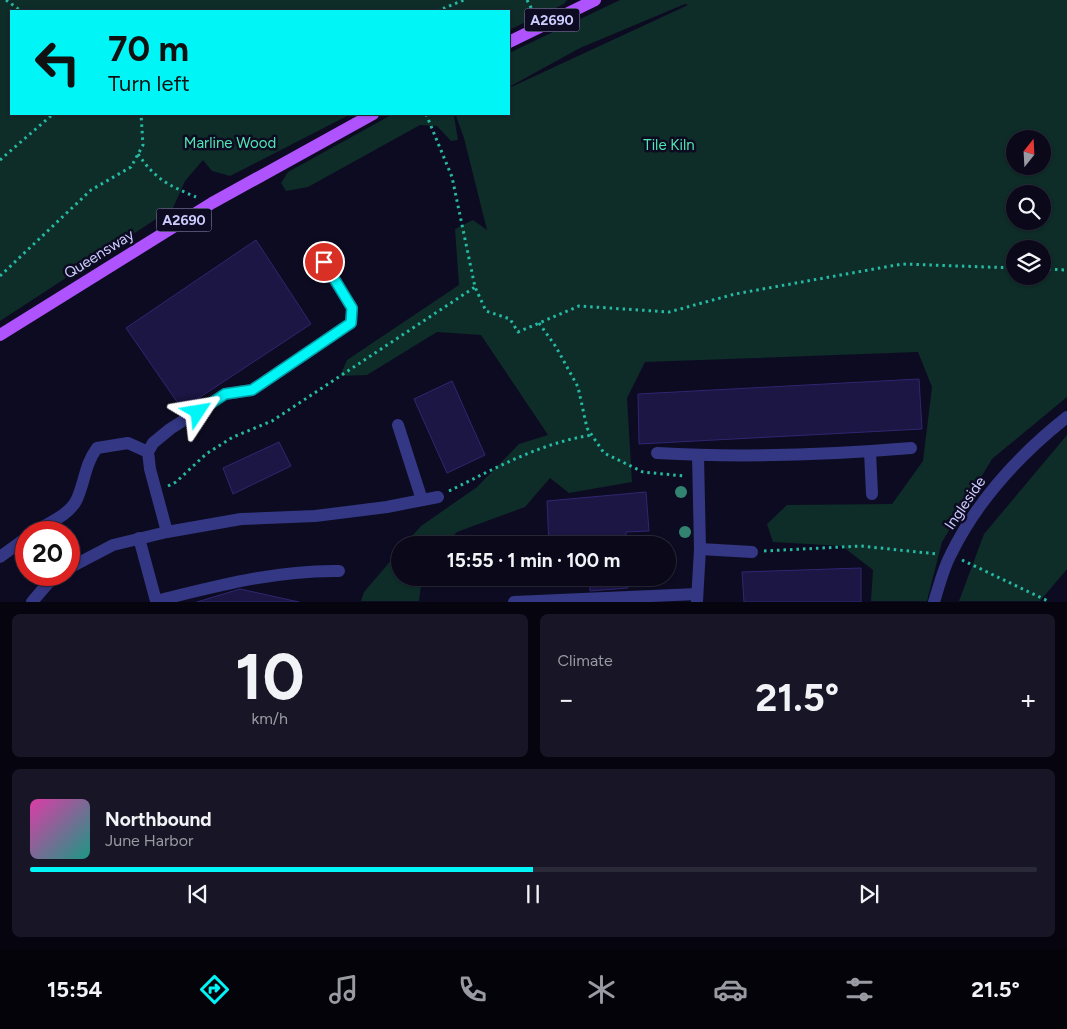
<!DOCTYPE html>
<html lang="en">
<head>
<meta charset="utf-8">
<style>
  body { margin:0; font-family:Figtree,sans-serif; background:#181626; color:#f1f3f6; height:100vh; display:flex; flex-direction:column; font-size:19px; white-space:nowrap }
  * { box-sizing:border-box; margin:0 }
  p { font-size:16px; color:#999aa2 }
  .icon { flex:none; width:28px; height:28px; fill:none; stroke:currentColor; stroke-width:2; stroke-linecap:round; stroke-linejoin:round }
  .map { position:relative; height:602px; overflow:hidden }
  .panel { display:flex; flex-direction:column; gap:12px; padding:12px; background:#06040e; flex:1 }
  .panel>* { flex:none }
  .hud { position:absolute; left:10px; top:10px; width:500px; height:105px; border-radius:0px; box-shadow:0 1px 4px #0004,0 0 0 1px #2a2938; background:#00f5f7; color:#111; overflow:hidden }
  .needle { width:32px; rotate:18deg }
  .tools { position:absolute; left:1006px; top:130px; display:grid; gap:10px }
  .tools a { display:grid; place-items:center; width:45px; height:45px; border-radius:50%; background:#0a0819; box-shadow:0 1px 4px #0004,0 0 0 1px #2a2938; font-size:25px }
  .speed { position:absolute; left:15px; top:521px; display:flex; gap:10px; font-size:25px; font-weight:700; text-align:center }
  .speed>* { display:grid; place-content:center; width:65px; height:65px; border-radius:50%; background:#0a0819; box-shadow:0 1px 4px #0004,0 0 0 1px #2a2938; line-height:1 }
  .speed .limit { border:8px solid #d22; background:#fff; color:#111 }
  .pin { position:absolute; display:grid; place-items:center; width:42px; height:42px; color:#fff; margin:-21px; border:2px solid #fff; border-radius:50%; box-shadow:0 1px 5px #0007 }
  .me { position:absolute; width:55px; margin:-28px; rotate:57deg; stroke-linejoin:round; filter:drop-shadow(0 0 4px #0008) }
  .turn { display:flex; align-items:center; gap:18px; height:105px; padding:0 15px; font-size:22px }
  .turn .icon { width:65px; height:65px; stroke-width:2.5 }
  .turn b { display:block; font-size:35px; line-height:42px }
  .big { font-size:38px; font-weight:700; line-height:1.1 }
  .panel .tile { flex:1; display:flex; flex-direction:column; justify-content:center; gap:8px; min-width:0; padding:0 18px; border-radius:8px; background:#181626 }
  .panel .dial { align-items:center; gap:0 }
  .dial b { font-size:65px; line-height:1 }
  .song { display:flex; align-items:center; gap:15px }
  .cover { width:60px; height:60px; border-radius:8px; background:linear-gradient(135deg,hsl(320 70% 55%),hsl(170 70% 35%)) }
  .played { height:5px; border-radius:2px; background:linear-gradient(90deg,#00f5f7 50%,#2a2938 50%) }
  .keys { display:flex; justify-content:space-around; direction:ltr }
  .heat { display:flex; justify-content:space-between; align-items:center; font-size:28px; direction:ltr }
  .panel .tiles { flex:1; display:grid; gap:12px; grid-template-columns:1fr 1fr }
  .tile:last-child { grid-column:span 2 }
  .trip { position:absolute; left:391px; top:536px; width:285px; height:50px; border-radius:25px; background:#0a0819; box-shadow:0 1px 4px #0004,0 0 0 1px #2a2938; font-weight:700; line-height:50px; text-align:center }
  .tab-bar { display:flex; height:80px; justify-content:space-around; align-items:center; background:#04030a; color:#999aa2 }
  .tab-bar .icon { width:35px; height:35px }
  .tab-bar .selected { color:#00f5f7 }
  .tab-bar b { font-size:22px; color:#f1f3f6 }
  .map>svg:first-child { display:block }
  .green { fill:#0e2c28; fill-rule:evenodd }
  .building { fill:#1b1644; stroke:#2e2771 }
  .lines { fill:none; stroke-linecap:round; stroke-linejoin:round }
  .path { stroke:#25baa3; stroke-width:3; stroke-dasharray:2.5 4; stroke-linecap:butt }
  .minor { stroke:#333784; stroke-width:12 }
  .major { stroke:#af53ff; stroke-width:12 }
  .tree { fill:#328471 }
  .route-casing { stroke:#009fa1; stroke-width:12 }
  .route { stroke:#00f5f7; stroke-width:9 }
  .labels { text-anchor:middle; dominant-baseline:central; stroke-width:5; stroke-linejoin:round; paint-order:stroke }
  .shield { fill:#0d0b21; stroke:#9392bc; stroke-width:1 }
  .shield-label { font-size:14px; font-weight:bold; fill:#cdccff }
  .park-label { font-size:15px; fill:#50e7b3; stroke:#0d0b21 }
  .street-label { font-size:15px; fill:#cdccff; stroke:#0d0b21 }
</style>
</head>
<body>
<div class="map">
<svg width="1067" height="602" viewBox="0 0 1067 602">
  <rect width="100%" height="100%" fill="#0d0b21"/>
  <g class="green">
    <path d="M0 0H567L564 4 509 30V11H11V114H351L230 176 212 171 203 160 185 181 173 208 0 321Z"/>
    <path d="M620 0H1067V397L992 459 942 542 927 601H871L873 570 842 546 773 542 767 524 787 505 892 504 923 461 932 387 918 352 645 362 627 398 632 482 569 493 550 478 525 507 457 532 444 545H404L421 526 477 487 519 444 548 435 481 335 437 332 367 375 340 376 347 360 459 285 455 229 473 220 487 230 464 138 456 116 459 114 454 116 458 140 451 141 437 126 420 125 308 187 286 191 281 183 288 172 393 114H509V88L688 5 685 4 580 48 509 87V53ZM1015 139H1042V166H1015ZM1015 194H1042V221H1015ZM1015 249H1042V276H1015Z"/>
    <path d="M1067 435V569L1040 601H959L984 534Z"/>
    <path d="M400 550V578H422L419 601H361L364 592Z"/>
  </g>
  <g class="building">
    <path d="M256 240 311 324 182 409 126 328Z"/>
    <path d="M919 379 922 429 639 444 638 394Z"/>
    <path d="M452 381 485 455 447 473 414 399Z"/>
    <path d="M279 442 291 466 233 494 223 468Z"/>
    <path d="M646 492 649 531 626 532V545H549L547 501Z"/>
    <path d="M861 568V602H744L742 572Z"/>
    <path d="M589 578H627L628 588 590 591Z"/>
    <path d="M240 589 299 602H197Z"/>
  </g>
  <g class="lines">
    <g class="path">
      <path d="M6 0 21 11"/>
      <path d="M527 0 535 15"/>
      <path d="M437 11 464 0"/>
      <path d="M426 114 452 177 475 287 486 311 510 319 518 332 579 306 669 312 735 294 902 264 1015 268"/>
      <path d="M138 154C156 180 168 185 196 197"/>
      <path d="M0 160 53 114"/>
      <path d="M1042 269 1067 270"/>
      <path d="M0 276 91 190 131 167 143 145 141 114"/>
      <path d="M539 323 556 347 578 387 587 428 604 453 643 472 684 476"/>
      <path d="M168 486 176 482 206 454 233 437 272 421 475 287"/>
      <path d="M449 491C496 468 540 443 592 435"/>
      <path d="M764 551 861 546 937 554"/>
      <path d="M962 560 1050 602"/>
    </g>
    <g class="minor">
      <path d="M398 425 422 500"/>
      <path d="M870 452 872 494"/>
      <path d="M657 453C741 458 827 455 911 448"/>
      <path d="M34 532C48 523 70 515 77 499 85 481 85 464 97 448L128 443 148 452"/>
      <path d="M167 532 150 469 148 452 153 443 170 429 225 394 252 390 351 323 352 308 324 262"/>
      <path d="M139 538 156 601C217 586 276 570 339 571"/>
      <path d="M700 549 752 552"/>
      <path d="M0 557 26 538"/>
      <path d="M69 568 113 545 167 532 241 519 315 516 387 507 438 497"/>
      <path d="M697 601 700 549 698 456"/>
      <path d="M32 602 55 575"/>
      <path d="M514 602 697 594"/>
      <path d="M934 602C939 586 943 569 951 554 978 499 1019 455 1067 417"/>
    </g>
    <g class="major">
      <path d="M509 42 595 0"/>
      <path d="M0 335 212 203 373 114"/>
    </g>
  </g>
  <g class="tree">
    <circle cx="681" cy="492" r="6"/>
    <circle cx="685" cy="532" r="6"/>
  </g>
  <g class="lines">
    <g class="route-casing">
      <path id="route" d="M198 412 225 394 252 390 351 323 352 308 324 262"/>
    </g>
    <use href="#route" class="route"/>
  </g>
  <g class="labels">
    <g class="shield">
      <rect x="524.5" y="8.5" width="55" height="23" rx="4"/>
      <rect x="156.5" y="208.5" width="55" height="23" rx="4"/>
    </g>
    <g class="shield-label">
      <text x="552" y="20">A2690</text>
      <text x="184" y="220">A2690</text>
    </g>
    <g class="park-label">
      <text x="230" y="143">Marline Wood</text>
      <text x="669" y="145">Tile Kiln</text>
    </g>
    <g class="street-label">
      <text transform="translate(99 254) rotate(-32)">Queensway</text>
      <text transform="translate(965 503) rotate(-56)">Ingleside</text>
    </g>
  </g>
</svg>
<div class="tools">
<a><svg class="needle" viewBox="-14 -14 28 28"><path d="M0-13l5 13h-10z" fill="#e53935"/><path d="M0 13l5-13h-10z" fill="#999aa2"/></svg></a>
<a><svg class="icon" aria-label="search" viewBox="0 0 24 24"><circle cx="10" cy="10" r="6"/><path d="M15 15l6 6"/></svg></a>
<a><svg class="icon" aria-label="layers" viewBox="0 0 24 24"><path d="M12 4l9 5-9 5-9-5zM3 14l9 5 9-5"/></svg></a>
</div>
<div class="speed"><div class="limit">20</div></div>
<div class="pin" style="left:324px;top:262px;background:#d93025"><svg class="icon" aria-label="arrive" viewBox="0 0 24 24"><path d="M6 21V4h12l-3 4 3 4H6"/></svg></div>
<svg class="me" style="left:198px;top:412px" viewBox="-20 -20 40 40"><path d="M0-17L14 15 0 8-14 15z" fill="#00f5f7" stroke="#fff" stroke-width="4"/></svg>
<div class="trip">15:55 · 1 min · 100 m</div>
<div class="hud">
<div class="turn"><svg class="icon" aria-label="left" viewBox="0 0 24 24"><path d="M17 20v-9H6M10 6l-5 5 5 5"/></svg><div><b>70 m</b>Turn left</div></div>
</div>
</div>
<section class="panel">
<div class="tiles">
<div class="tile dial"><b>10</b><p>km/h</p></div>
<div class="tile"><p>Climate</p>
<div class="heat"><a>−</a><b class="big">21.5°</b><a>+</a></div>
</div>
<div class="tile">
<div class="song"><i class="cover"></i><div><b>Northbound</b><p>June Harbor</p></div></div>
<div class="played"></div>
<div class="keys"><svg class="icon" aria-label="previous" viewBox="0 0 24 24"><path d="M18 5L8 12l10 7zM5 5v14"/></svg><svg class="icon" aria-label="pause" viewBox="0 0 24 24"><path d="M8 5v14M16 5v14"/></svg><svg class="icon" aria-label="next" viewBox="0 0 24 24"><path d="M6 5l10 7-10 7zM19 5v14"/></svg></div>
</div>
</div>
</section>
<nav class="tab-bar">
<b>15:54</b>
<svg class="icon selected" aria-label="directions" viewBox="0 0 24 24"><path d="M12 3l9 9-9 9-9-9zM9 14v-3h6M13 9l2 2-2 2"/></svg>
<svg class="icon" aria-label="music" viewBox="0 0 24 24"><path d="M9 18V5l10-2v13"/><circle cx="6" cy="18" r="3"/><circle cx="16" cy="16" r="3"/></svg>
<svg class="icon" aria-label="phone" viewBox="0 0 24 24"><path d="M5 4h4l2 5-3 2q2 4 5 5l2-3 5 2v4C11 20 4 13 5 4z"/></svg>
<svg class="icon" aria-label="climate" viewBox="0 0 24 24"><path d="M12 3v18M4 7l16 10M4 17L20 7"/></svg>
<svg class="icon" aria-label="car" viewBox="0 0 24 24"><path d="M5 17H2v-5l4-1 3-4h7l3 4 3 1v5h-3M9 17h6M6 11h13"/><circle cx="7" cy="17" r="2"/><circle cx="17" cy="17" r="2"/></svg>
<svg class="icon" aria-label="filters" viewBox="0 0 24 24"><path d="M4 7h16M4 17h16"/><circle cx="9" cy="7" r="2"/><circle cx="15" cy="17" r="2"/></svg>
<b>21.5°</b>
</nav>
</body>
</html>
